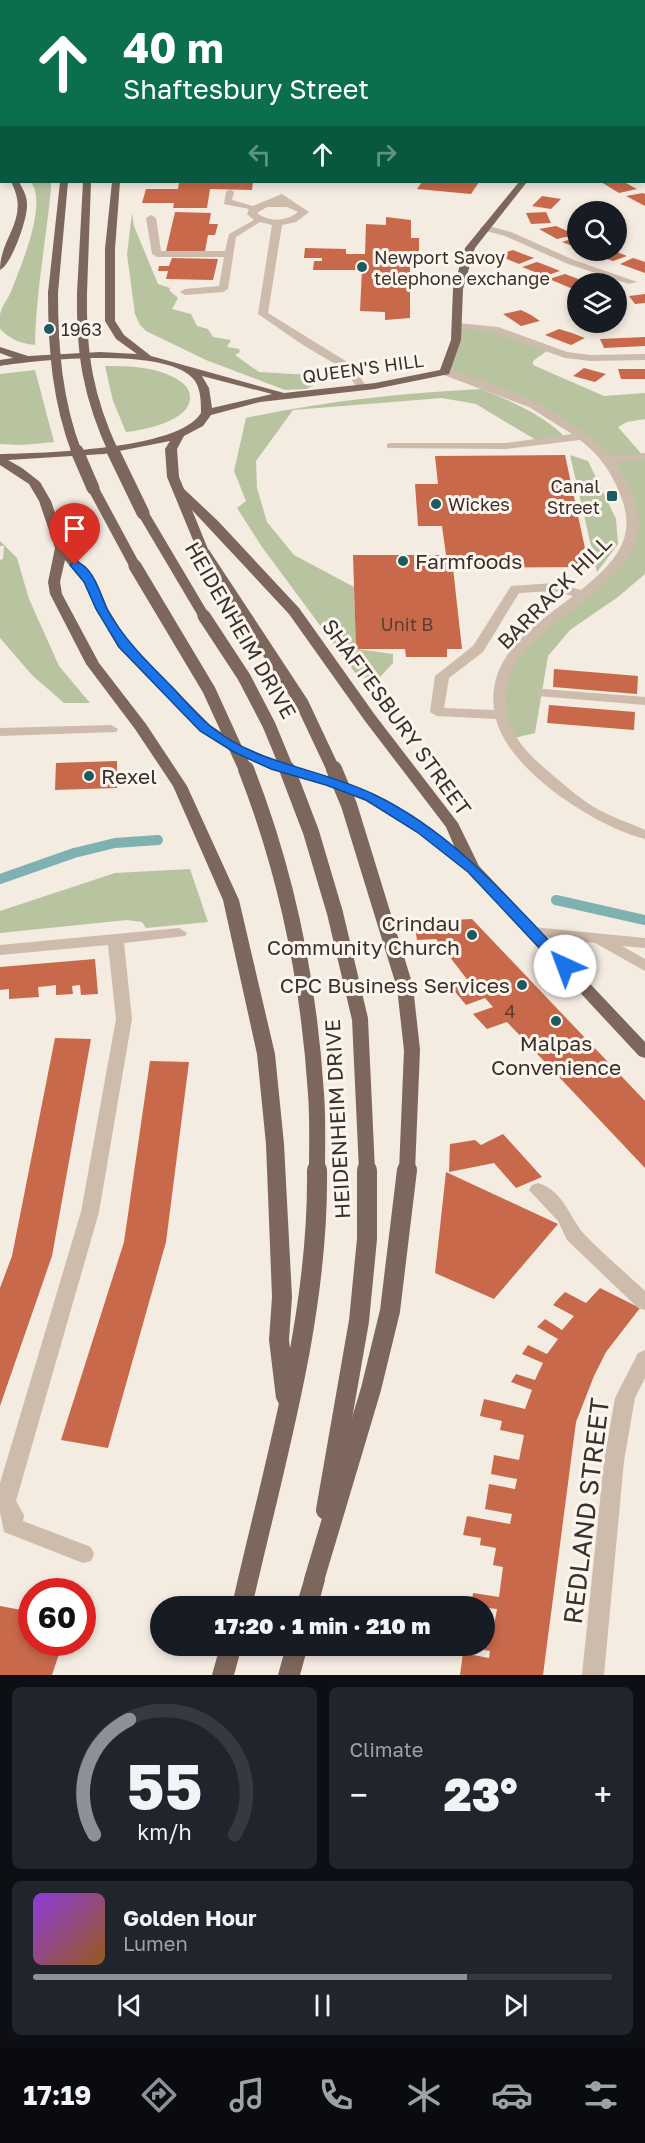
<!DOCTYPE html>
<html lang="en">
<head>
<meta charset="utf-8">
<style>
  body { margin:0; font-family:"Golos Text",sans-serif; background:#20242c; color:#f1f3f6; height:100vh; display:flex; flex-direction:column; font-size:22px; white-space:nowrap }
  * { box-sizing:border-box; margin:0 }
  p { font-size:20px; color:#9ea1a6 }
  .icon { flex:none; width:33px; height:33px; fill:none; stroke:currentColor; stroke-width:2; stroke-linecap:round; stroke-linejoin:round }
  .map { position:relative; height:1675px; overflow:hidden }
  .drawer { display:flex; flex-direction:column; gap:12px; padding:12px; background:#0d0f14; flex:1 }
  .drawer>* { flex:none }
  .guide { position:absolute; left:0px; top:0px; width:645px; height:183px; box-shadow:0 3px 9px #0003; background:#0b6e4f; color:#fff; overflow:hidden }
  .fabs { position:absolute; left:567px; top:201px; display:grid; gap:12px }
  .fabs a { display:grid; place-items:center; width:60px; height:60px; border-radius:50%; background:#171b24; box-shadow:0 3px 9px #0003; font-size:30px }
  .speed { position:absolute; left:18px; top:1578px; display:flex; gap:12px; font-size:30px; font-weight:700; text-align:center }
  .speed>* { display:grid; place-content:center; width:78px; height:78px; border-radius:50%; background:#171b24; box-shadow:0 3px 9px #0003; line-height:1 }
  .speed .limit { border:9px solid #d22; background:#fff; color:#111 }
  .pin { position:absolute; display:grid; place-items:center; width:51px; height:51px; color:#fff; margin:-62px -26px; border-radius:50% 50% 50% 0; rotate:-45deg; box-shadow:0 0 6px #0007 }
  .pin .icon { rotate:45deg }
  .me { position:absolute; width:66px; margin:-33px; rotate:317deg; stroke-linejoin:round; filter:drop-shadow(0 0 4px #0008) }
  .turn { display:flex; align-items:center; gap:21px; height:126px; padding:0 24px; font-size:27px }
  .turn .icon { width:78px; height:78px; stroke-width:2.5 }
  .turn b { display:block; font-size:42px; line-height:51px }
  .lanes { display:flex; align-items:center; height:57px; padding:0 24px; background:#0003; justify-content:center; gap:30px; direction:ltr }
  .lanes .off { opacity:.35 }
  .big { font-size:45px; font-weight:800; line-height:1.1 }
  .drawer .card { flex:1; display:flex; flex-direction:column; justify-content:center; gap:9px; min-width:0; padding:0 21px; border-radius:9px; background:#20242c }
  .drawer .dial { align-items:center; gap:0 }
  .dial svg { height:156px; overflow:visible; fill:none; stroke:#363941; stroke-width:7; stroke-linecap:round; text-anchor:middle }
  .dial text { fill:#f1f3f6; stroke:none }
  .song { display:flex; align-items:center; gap:18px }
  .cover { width:72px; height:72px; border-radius:9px; background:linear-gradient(135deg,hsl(270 70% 55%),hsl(30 70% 35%)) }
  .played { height:6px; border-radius:3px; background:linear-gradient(90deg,#8c9099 75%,#363941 75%) }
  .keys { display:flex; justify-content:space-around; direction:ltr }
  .heat { display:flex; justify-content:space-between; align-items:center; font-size:33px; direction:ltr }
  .drawer .tiles { flex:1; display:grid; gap:12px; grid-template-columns:1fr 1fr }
  .card:last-child { grid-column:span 2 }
  .trip { position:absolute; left:150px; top:1596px; width:345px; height:60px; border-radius:30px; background:#171b24; box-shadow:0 3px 9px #0003; font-weight:800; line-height:60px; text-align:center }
  .menu { display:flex; height:96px; justify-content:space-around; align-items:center; background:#090b0e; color:#9ea1a6 }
  .menu .icon { width:42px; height:42px }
  .menu .selected { color:#8c9099 }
  .menu b { font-size:27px; color:#f1f3f6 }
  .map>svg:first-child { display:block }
  .green { fill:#b8c4a0 }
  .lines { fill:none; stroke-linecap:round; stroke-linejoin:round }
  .stream { stroke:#7fb0b2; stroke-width:10 }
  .building { fill:#c8694b }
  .minor { fill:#cdbbac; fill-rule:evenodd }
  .major { fill:#7d675c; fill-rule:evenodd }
  .rail { stroke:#3b302b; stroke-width:2; stroke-dasharray:1 2; stroke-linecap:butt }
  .major-bridge-far3 { stroke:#7d675c; stroke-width:10 }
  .major-bridge-far2 { stroke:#7d675c; stroke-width:13 }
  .major-bridge-far1 { stroke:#7d675c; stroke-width:16 }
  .major-bridge { stroke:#7d675c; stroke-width:20 }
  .route { fill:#1a73e8; stroke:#114b97; stroke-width:1.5 }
  .poi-dot { fill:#1f5a5e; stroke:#fbf5ee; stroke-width:2 }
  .labels { text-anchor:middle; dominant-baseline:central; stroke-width:6; stroke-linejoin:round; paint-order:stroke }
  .far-poi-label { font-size:18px; fill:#3b302b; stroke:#fbf5ee; text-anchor:start }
  .far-street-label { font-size:18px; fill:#3b302b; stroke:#fbf5ee }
  .number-label { font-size:18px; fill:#5e3e33 }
  .poi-label { font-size:21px; fill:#3b302b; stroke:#fbf5ee; text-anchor:start }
  .street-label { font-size:21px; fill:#3b302b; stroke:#fbf5ee }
  .near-street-label { font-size:26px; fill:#3b302b; stroke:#fbf5ee }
</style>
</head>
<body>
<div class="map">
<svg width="645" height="1675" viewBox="0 0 645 1675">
  <rect width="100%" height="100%" fill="#f4ebe1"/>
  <g class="green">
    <path d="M31 182H51V188C46 241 36 292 35 345 20 343 11 340 0 329 0 324 0 319 0 315 1 307 7 300 10 294 20 268 48 205 31 182Z"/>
    <path d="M132 213 134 226 158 284 170 288 169 290 178 298 172 309 191 314 197 326 208 329 213 337 231 340 227 347 239 349 240 352 235 355 259 372 310 375 315 377 317 384 306 389 285 390 206 360 146 331 140 325 135 314 127 254Z"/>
    <path d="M458 326 494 329 548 350 533 361V365L604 396 645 393V419L627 422 618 427 645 458V574L618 597 570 630 548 656 535 733 510 739 498 702 504 670 530 637 609 571 635 522 608 460 542 411 445 372Z"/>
    <path d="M105 366C127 366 152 366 173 377 181 381 190 387 190 397 191 421 144 430 126 432L113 401Z"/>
    <path d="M35 370 54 442 22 445 0 444V374Z"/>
    <path d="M481 389C510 401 540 413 563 435L558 440 541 443 476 404 442 398 293 410 256 461 257 488 267 522 294 555 354 587 356 649 393 654V663L380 677 359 678 262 547 237 508 246 501 234 471 246 418C324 401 402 393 481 389Z"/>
    <path d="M570 455 588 461 616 519 618 544 597 572Z"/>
    <path d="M0 541 17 558 29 599 59 666 90 703H64L32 675 0 638V560L3 559 4 546H0Z"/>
    <path d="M190 869 208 922 146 928 142 922 127 920 0 933V911L115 873Z"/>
  </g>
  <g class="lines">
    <g class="stream">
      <path d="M0 879 74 853 115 843 158 840"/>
      <path d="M556 900 645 920"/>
    </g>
  </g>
  <g class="building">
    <path d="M179 182H253L252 190 210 189 207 208H173L174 203H142L146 189H178Z"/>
    <path d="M422 182H479L471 194 417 189Z"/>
    <path d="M601 182H624L637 189 619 193Z"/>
    <path d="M643 193 645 194V206L626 196Z"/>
    <path d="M542 196 561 199 551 209 532 206Z"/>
    <path d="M175 212 211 213 209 224H218L215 235H208L205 251H166Z"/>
    <path d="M546 212 551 223 531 224 526 213Z"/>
    <path d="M386 217 411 220V238H419V263H410V318L385 320V312L360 311 362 270H313L314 261H322V258H304L305 248 346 249V254H365L366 224 386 225Z"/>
    <path d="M556 226 565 230 574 235 557 239 539 229Z"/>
    <path d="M578 237V248L562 242Z"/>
    <path d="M513 250 523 254 534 258 519 264 497 255Z"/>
    <path d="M596 250H612L627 256 613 261 589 253Z"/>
    <path d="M172 258 218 259 213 280 166 279 168 271H158L159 266H169Z"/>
    <path d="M633 258 645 262V273L620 264Z"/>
    <path d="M537 262 548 266 560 271 545 276 522 267Z"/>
    <path d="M565 274 589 283V284H578V287L573 289 549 279Z"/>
    <path d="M645 294V303L635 304 629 296Z"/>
    <path d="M521 310 531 315 540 321 521 326 503 314Z"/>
    <path d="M559 329 572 333 585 338 571 345 545 335Z"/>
    <path d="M645 337V346L604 348 600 339Z"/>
    <path d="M584 368 606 374 595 382 573 376Z"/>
    <path d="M618 369H645V379H621Z"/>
    <path d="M565 455 589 567 453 568 462 649H447V657H406L405 649H356L353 555H446L442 526H418L415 484H438L435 456Z"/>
    <path d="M554 669 638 676 637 694 553 687Z"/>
    <path d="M549 705 635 712 634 730 547 723Z"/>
    <path d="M117 761V788L55 790 56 763Z"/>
    <path d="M472 919 645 1101V1168L507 1022 487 1029 473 1014 493 1007 485 998 466 1005 452 988 469 982 436 939 417 940 414 922Z"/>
    <path d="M95 959 98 994 81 995 80 985 72 986 73 994 56 995V985L49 986 38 987 39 997 9 999V989L0 990V967Z"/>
    <path d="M55 1038 91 1039 52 1256 0 1406V1288L12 1256Z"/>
    <path d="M150 1061 189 1062 166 1242 108 1448 61 1440 124 1242Z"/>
    <path d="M503 1134 542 1177 516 1188 494 1163 449 1172 450 1144 475 1140 481 1145Z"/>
    <path d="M446 1172 558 1224 494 1299 435 1273Z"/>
    <path d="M600 1288 640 1308 606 1352 594 1376 576 1422 543 1675H460L463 1653 489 1658 490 1651 462 1646H484V1625L494 1626 497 1609 471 1606 473 1593 499 1597 503 1567 493 1565 496 1548 480 1545 481 1538 463 1535 467 1516 510 1524 512 1514 485 1509 489 1484 515 1489 517 1479 491 1474 494 1455 519 1460 524 1435 500 1430 502 1421 480 1416 484 1399 525 1409 532 1390 511 1382 516 1374 535 1380 543 1363 522 1354 528 1345 547 1354 558 1339 537 1327 545 1319 562 1330 574 1316 553 1305 559 1298 565 1292 586 1303Z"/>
    <path d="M0 1606 32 1612V1642H63L52 1675H0Z"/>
  </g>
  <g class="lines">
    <g class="minor">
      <path d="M69 0H80L67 2Z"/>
      <path d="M98 0H108L109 2H99Z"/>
      <path d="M156 0H165L166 2H157Z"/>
      <path d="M442 0H461L440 2Z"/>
      <rect x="644" y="7" width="1" height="4"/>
      <path d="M644 161 645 162V168L644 167Z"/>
      <path d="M230 189 234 192 232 200 253 206 282 194 309 212 296 222 282 225 268 313 352 365 367 387 366 389H358L344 369 306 347 258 314 272 225 260 222 236 237 228 289 223 292 185 295 180 292 185 289 219 286 224 257H157L152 254 146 218 151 215 156 218 161 251H225L229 234 254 220 247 214 249 209 224 204 226 192ZM267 207H287L298 212C286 222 269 222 257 213Z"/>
      <path d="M485 225 511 232 574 260 637 282 629 284 568 264 505 236 482 230 480 228Z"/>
      <path d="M458 323 498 327 567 352 591 355 645 354V360L591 361 565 358 492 332 454 328V324Z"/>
      <path d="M445 369C506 385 566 411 611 456L645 453V459L616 463C630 484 645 513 637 539 621 585 561 613 528 647 504 672 499 708 517 738 526 753 542 766 555 777 569 789 583 801 599 810 614 818 630 823 645 830V839C596 827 508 770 496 719L437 716 430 712 435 676 473 646 511 586 554 583 581 590C618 560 640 535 617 487 608 467 597 453 580 440L506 449 387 448V444L391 443H506L572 434 529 407 441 374 440 372ZM554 591 573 596C534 626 487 655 494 710L444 708 449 678 483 652 519 593Z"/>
      <path d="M543 689 645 697V705L538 696 536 693 538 690Z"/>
      <path d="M111 725 118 729 116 732 0 736V728Z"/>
      <path d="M533 927 645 938V948L622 946 645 959V971L595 943 527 935 525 932Z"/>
      <path d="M179 928 187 933 185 936 124 943 132 1019 99 1212 16 1501 24 1515 23 1521 91 1547 94 1554 91 1561 83 1563 4 1532 0 1512V1483L81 1212 116 1019 108 945 0 955V945Z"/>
      <path d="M538 1183C564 1191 569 1217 584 1234 603 1254 625 1272 645 1291V1310L638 1308 567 1240 558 1221 529 1190 532 1185Z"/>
      <path d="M645 1350V1378L635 1398 624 1461 604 1675H582L604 1461 615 1398 638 1353Z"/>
    </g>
    <g class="major">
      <path d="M518 0H526V2H519Z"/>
      <rect x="0" y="9" width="2" height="5"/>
      <rect x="0" y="26" width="2" height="5"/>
      <path d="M0 158 2 159V165H0Z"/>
      <path d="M2 170V178L0 179V171Z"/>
      <path d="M11 182H19C23 189 27 196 27 204 28 218 12 264 0 270 0 236 31 219 11 182Z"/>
      <path d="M60 182H68L58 293 53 296 48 293Z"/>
      <path d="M83 182H91L87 293 82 296 77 293Z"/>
      <path d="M112 182H120L115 249V321L124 335 151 356 284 393 375 383 440 370 451 340 453 289 465 248 519 182H527L475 248 463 289 461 340 449 374 375 389 260 402 211 415 203 426 184 436 177 449 179 477 184 489 218 521 299 608 375 715 458 823 479 866 645 1042V1058L639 1056 468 872 417 832 366 801 326 785 271 769 234 753 200 731 118 647 96 609 84 582 65 560 60 582 62 594 99 663 146 724 187 786 239 900 275 1054 284 1144 292 1297 289 1340 296 1398 293 1404 286 1406 279 1404 276 1398 269 1340 272 1297 266 1144 257 1054 223 900 173 786 135 729 86 664 50 594 48 582 55 548 39 501 29 484 0 465V454C42 453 179 450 201 413 201 403 201 390 195 381 170 346 39 360 0 366V360L13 358 0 353V347L28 356 100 352 137 354 116 339 105 321V249ZM202 376 272 394 212 408 209 388ZM170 441 165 449 167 477 200 557 204 558 210 554 192 510 289 614 365 721 446 827 455 848 427 826 376 795 336 779 281 763 244 747 210 725 128 642 108 609 96 581 67 547 51 501 40 482 22 468 8 460 104 454Z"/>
      <path d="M93 484 99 488 141 566 139 569H131L129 566 87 488Z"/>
      <path d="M143 509 149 513 210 616 209 619H199L198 616 137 513Z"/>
      <path d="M314 1571 322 1573 325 1580 318 1606H296L306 1573Z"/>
      <path d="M220 1646H242L234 1675H212Z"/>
      <path d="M286 1646H308L300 1675H278Z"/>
    </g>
    <path class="rail" d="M8 2 17 0"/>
    <g class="major-bridge-far3">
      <path d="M53 293C53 348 57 401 77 453"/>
      <path d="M82 293C81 354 88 397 114 453"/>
    </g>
    <g class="major-bridge-far2">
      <path d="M77 451 93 488"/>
      <path d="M113 451 143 513"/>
      <path d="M204 554 302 703 334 771"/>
      <path d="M135 566 209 690 246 771"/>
      <path d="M204 616 244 677 269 725 288 771"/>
    </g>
    <g class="major-bridge-far1">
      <path d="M246 769C286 871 309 984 316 1094 318 1119 317 1145 317 1171"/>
      <path d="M287 769 311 832 335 913 360 1019 367 1171"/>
      <path d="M334 769 349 805 405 987 412 1050 407 1171"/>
    </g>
    <g class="major-bridge">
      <path d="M326 1510 359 1321 367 1239V1170"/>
      <path d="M314 1580 371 1389 390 1311 407 1170"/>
      <path d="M242 1606C274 1463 319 1317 317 1170"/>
    </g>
  </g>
  <path class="route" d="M75 561C94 567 100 594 107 609 124 640 149 664 174 689 185 701 196 714 209 725 256 765 321 768 375 795 454 833 511 901 570 963L573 966 570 970H560L468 872 417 832 366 800 326 785 271 769 234 752 200 731 119 647 96 609 84 582 70 565Z"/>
  <g class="poi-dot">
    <circle cx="362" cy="267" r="6"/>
    <circle cx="49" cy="329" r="6"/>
    <rect x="606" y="490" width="12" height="12" rx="3"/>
    <circle cx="436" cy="504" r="6"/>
    <circle cx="403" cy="561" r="6"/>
    <circle cx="89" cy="776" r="6"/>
    <circle cx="472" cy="935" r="6"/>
    <circle cx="522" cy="985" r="6"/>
    <circle cx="556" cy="1021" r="6"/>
  </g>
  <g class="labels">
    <g class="far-poi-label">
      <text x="374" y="257">Newport Savoy<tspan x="374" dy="21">telephone exchange</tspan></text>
      <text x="61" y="329">1963</text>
      <text x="600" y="486" text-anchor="end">Canal<tspan x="600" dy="21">Street</tspan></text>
      <text x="448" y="504">Wickes</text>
    </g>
    <g class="far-street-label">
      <text transform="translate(363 368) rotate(-8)">QUEEN'S HILL</text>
    </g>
    <g class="number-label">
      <text x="407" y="624">Unit B</text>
      <text x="510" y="1011">4</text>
    </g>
    <g class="poi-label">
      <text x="415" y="561">Farmfoods</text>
      <text x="101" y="776">Rexel</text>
      <text x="460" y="923" text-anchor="end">Crindau<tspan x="460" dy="24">Community Church</tspan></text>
      <text x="510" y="985" text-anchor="end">CPC Business Services</text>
      <text x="556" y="1043" text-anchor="middle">Malpas<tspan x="556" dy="24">Convenience</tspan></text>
    </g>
    <g class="street-label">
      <text transform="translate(554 592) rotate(-45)">BARRACK HILL</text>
      <text transform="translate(241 630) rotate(60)">HEIDENHEIM DRIVE</text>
      <text transform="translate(397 717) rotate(54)">SHAFTESBURY STREET</text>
      <text transform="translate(337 1119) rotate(-93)">HEIDENHEIM DRIVE</text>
    </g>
    <g class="near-street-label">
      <text transform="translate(586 1511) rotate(-83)">REDLAND STREET</text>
    </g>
  </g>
</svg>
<div class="fabs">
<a><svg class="icon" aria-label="search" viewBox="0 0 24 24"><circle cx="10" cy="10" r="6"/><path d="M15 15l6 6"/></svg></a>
<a><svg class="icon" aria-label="layers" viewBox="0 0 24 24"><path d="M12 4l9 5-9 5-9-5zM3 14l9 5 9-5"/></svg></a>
</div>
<div class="speed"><div class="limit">60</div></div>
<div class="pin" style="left:75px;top:565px;background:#d93025"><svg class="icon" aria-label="arrive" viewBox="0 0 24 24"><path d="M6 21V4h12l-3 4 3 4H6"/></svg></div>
<svg class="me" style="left:565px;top:966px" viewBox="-20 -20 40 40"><circle r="19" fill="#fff"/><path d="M0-13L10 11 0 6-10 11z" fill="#1a73e8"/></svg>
<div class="trip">17:20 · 1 min · 210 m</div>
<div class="guide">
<div class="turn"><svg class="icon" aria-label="ahead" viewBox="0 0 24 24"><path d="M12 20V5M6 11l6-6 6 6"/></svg><div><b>40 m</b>Shaftesbury Street</div></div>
<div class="lanes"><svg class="icon off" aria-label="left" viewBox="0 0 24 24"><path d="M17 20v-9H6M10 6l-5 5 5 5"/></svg><svg class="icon" aria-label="ahead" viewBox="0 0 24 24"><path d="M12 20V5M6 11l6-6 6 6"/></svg><svg class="icon off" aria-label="right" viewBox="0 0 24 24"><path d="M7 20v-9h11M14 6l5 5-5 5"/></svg></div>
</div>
</div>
<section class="drawer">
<div class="tiles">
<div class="card dial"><svg viewBox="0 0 100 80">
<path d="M14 69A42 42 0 1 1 86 69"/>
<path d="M14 69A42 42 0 0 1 32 10" stroke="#8c9099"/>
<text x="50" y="56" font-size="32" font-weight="700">55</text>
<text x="50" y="72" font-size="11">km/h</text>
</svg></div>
<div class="card"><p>Climate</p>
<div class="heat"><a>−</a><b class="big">23°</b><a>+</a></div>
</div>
<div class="card">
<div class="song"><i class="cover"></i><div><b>Golden Hour</b><p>Lumen</p></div></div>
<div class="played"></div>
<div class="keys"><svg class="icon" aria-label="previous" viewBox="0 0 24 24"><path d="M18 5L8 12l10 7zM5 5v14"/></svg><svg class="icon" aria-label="pause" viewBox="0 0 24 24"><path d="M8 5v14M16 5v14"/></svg><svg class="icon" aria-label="next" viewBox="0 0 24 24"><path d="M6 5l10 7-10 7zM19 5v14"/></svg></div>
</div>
</div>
</section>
<nav class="menu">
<b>17:19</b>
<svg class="icon selected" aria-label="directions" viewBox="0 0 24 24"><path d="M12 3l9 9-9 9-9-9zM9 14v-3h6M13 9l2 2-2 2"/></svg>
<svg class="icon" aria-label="music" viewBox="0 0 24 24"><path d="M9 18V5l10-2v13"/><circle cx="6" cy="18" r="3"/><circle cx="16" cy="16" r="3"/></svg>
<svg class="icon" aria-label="phone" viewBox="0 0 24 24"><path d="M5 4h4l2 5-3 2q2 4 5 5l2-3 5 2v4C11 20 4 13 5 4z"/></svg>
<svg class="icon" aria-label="climate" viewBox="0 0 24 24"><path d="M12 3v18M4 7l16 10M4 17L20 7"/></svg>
<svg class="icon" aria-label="car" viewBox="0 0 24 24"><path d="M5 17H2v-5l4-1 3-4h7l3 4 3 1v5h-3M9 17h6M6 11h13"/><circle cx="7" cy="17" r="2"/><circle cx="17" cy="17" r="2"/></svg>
<svg class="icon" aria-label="filters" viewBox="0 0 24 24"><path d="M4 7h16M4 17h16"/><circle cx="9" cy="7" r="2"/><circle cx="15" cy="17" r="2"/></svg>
</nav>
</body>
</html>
